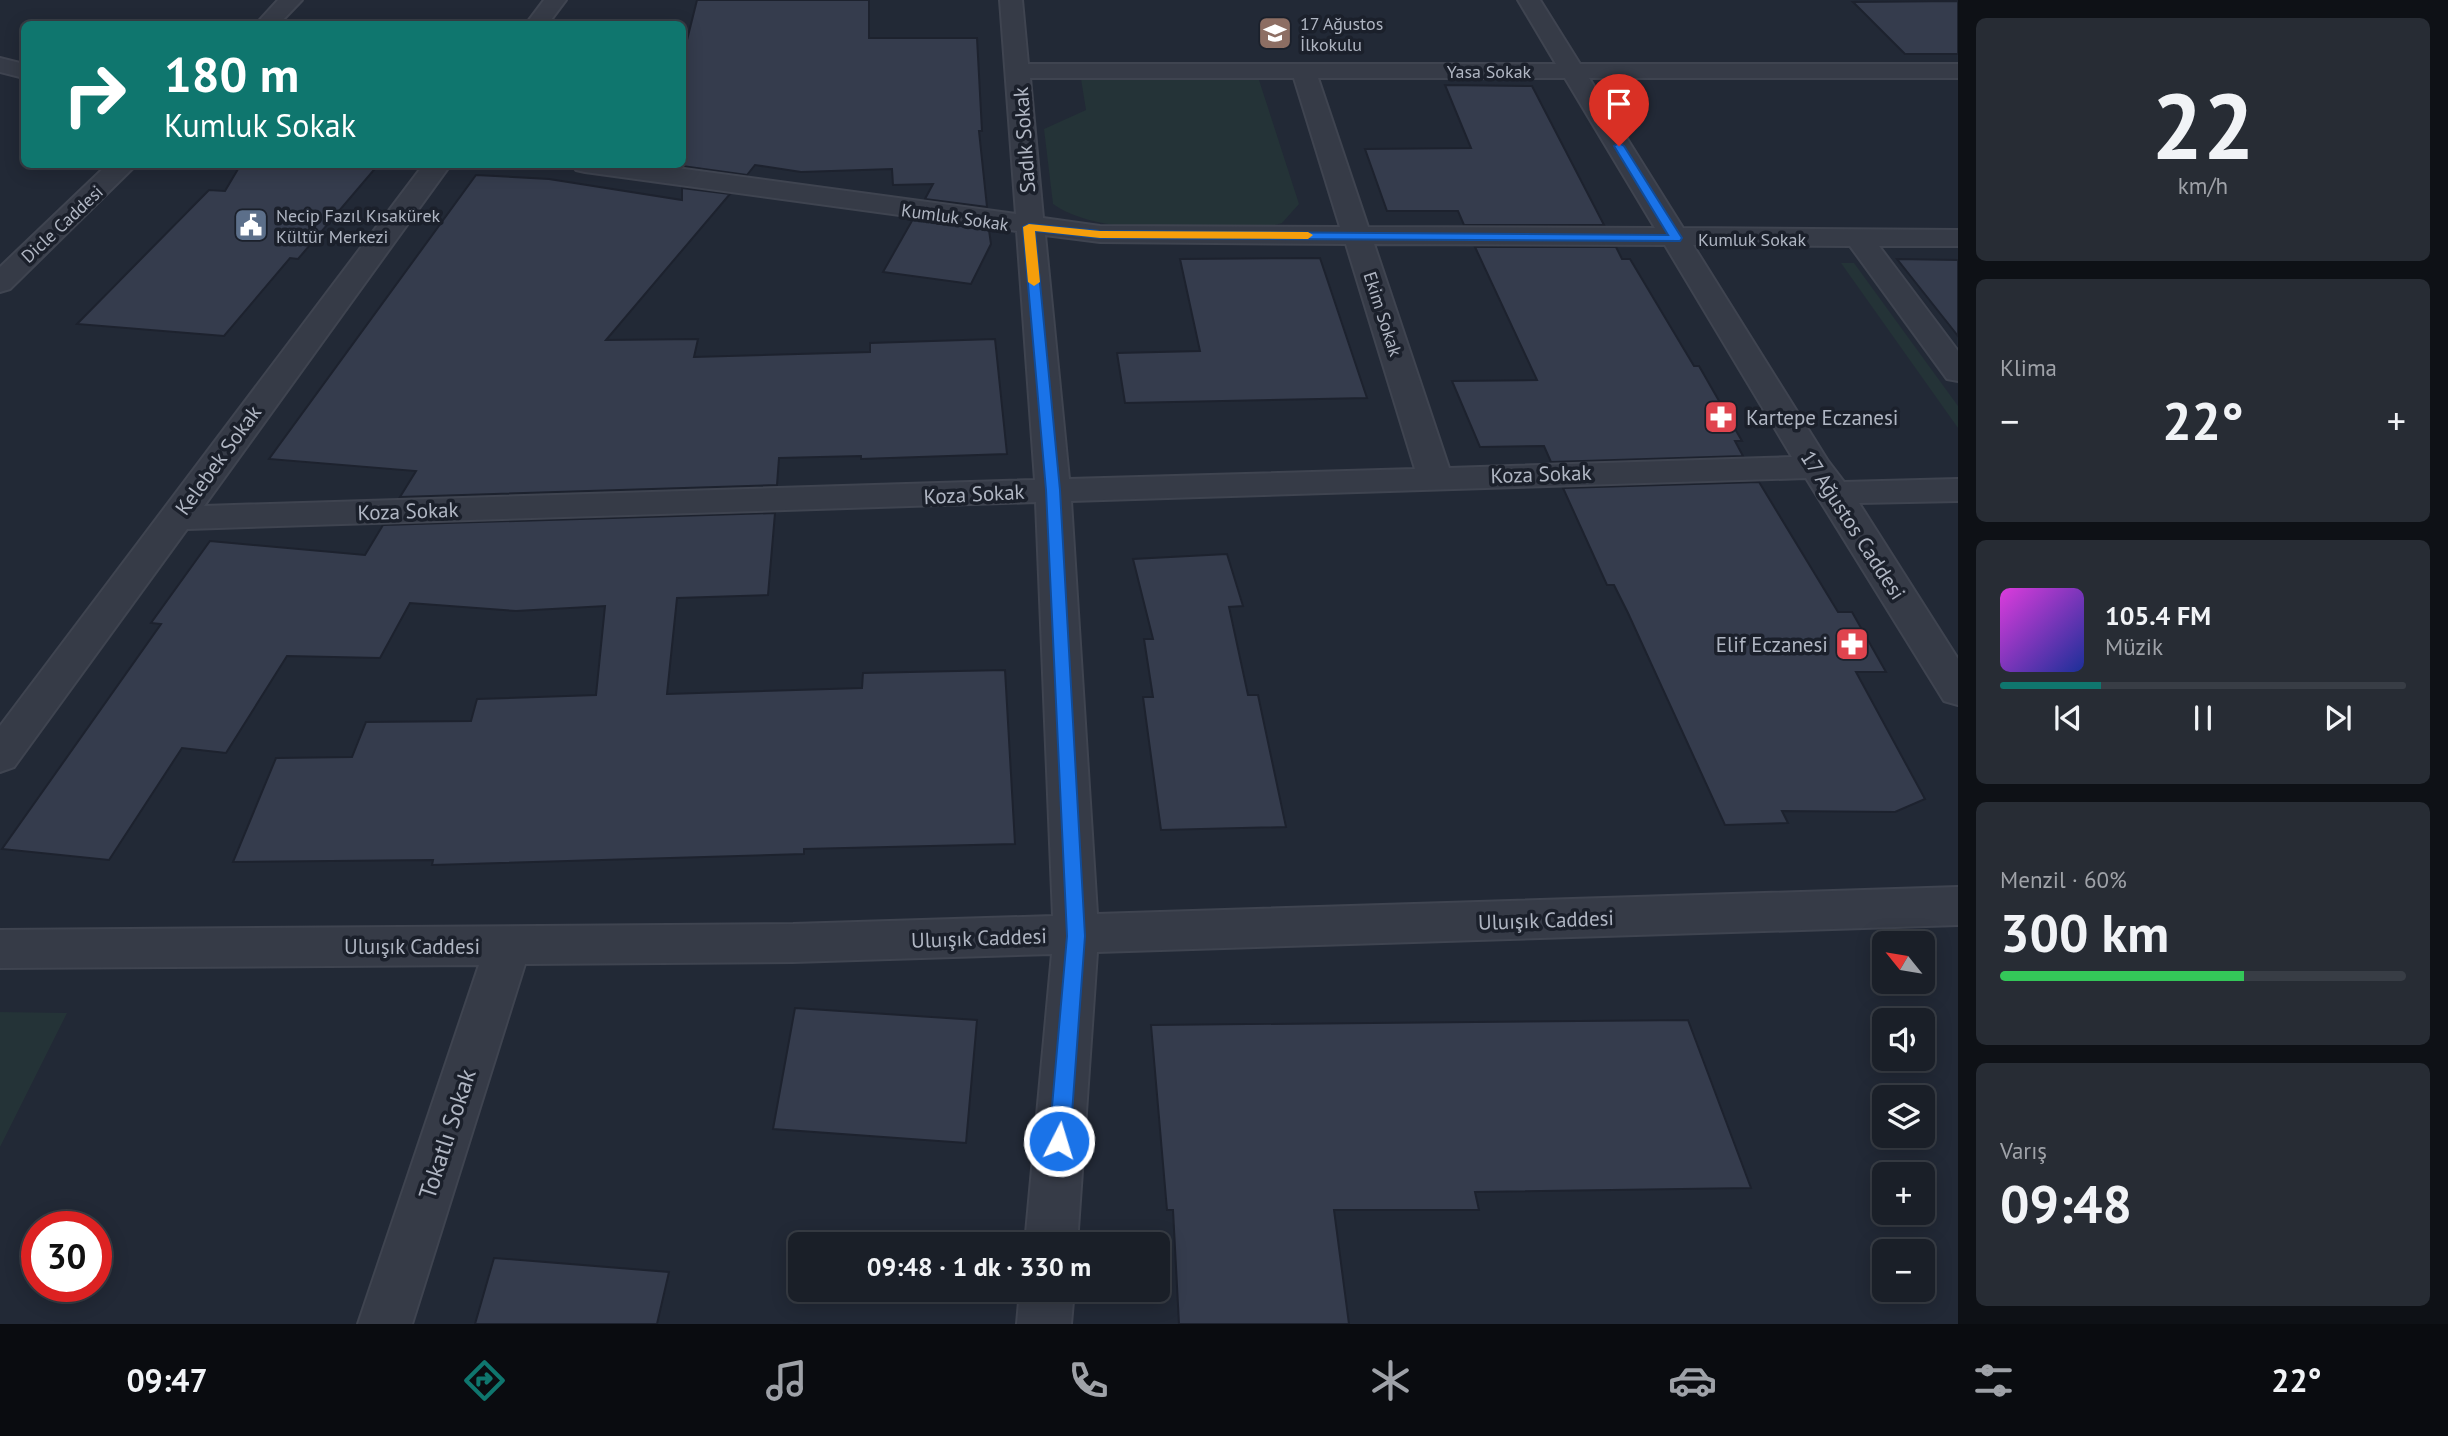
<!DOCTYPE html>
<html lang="tr">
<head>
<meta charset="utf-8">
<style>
  body { margin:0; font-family:"PT Sans",sans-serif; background:#272c34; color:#f1f3f6; height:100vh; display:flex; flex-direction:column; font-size:26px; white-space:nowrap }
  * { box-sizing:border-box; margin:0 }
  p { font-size:23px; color:#9fa2a8 }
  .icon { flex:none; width:38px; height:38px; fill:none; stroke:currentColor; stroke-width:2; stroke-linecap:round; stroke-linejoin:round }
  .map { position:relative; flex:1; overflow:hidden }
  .details { display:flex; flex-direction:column; gap:18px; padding:18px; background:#0e1116; width:490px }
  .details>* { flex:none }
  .guide { position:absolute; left:21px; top:21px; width:665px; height:147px; border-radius:10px; box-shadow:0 4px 18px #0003,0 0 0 2px #383d45; background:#0f766e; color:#fff; overflow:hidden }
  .needle { width:46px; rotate:300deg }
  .tools { position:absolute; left:1872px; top:931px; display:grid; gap:14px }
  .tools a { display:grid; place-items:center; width:63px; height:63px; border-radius:10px; background:#1a1f28; box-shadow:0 4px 18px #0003,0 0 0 2px #383d45; font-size:35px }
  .speed { position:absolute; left:21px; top:1211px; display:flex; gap:14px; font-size:35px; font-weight:700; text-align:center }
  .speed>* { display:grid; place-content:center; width:91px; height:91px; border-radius:50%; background:#1a1f28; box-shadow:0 4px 18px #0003,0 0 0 2px #383d45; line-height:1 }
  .speed .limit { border:10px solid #d22; background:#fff; color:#111 }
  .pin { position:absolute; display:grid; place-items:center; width:60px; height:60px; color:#fff; margin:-72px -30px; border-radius:50% 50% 50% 0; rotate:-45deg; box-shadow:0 0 7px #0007 }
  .pin .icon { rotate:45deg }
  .me { position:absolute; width:77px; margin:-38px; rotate:5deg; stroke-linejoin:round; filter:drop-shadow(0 0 5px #0008) }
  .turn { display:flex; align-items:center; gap:24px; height:147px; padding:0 28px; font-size:32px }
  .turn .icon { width:91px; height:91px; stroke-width:2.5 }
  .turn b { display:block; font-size:49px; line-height:60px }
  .big { font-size:52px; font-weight:700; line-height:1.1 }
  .details .card { flex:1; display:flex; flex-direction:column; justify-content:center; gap:10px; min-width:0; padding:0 24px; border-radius:10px; background:#272c34 }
  .details .dial { align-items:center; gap:0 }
  .dial b { font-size:91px; line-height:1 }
  .song { display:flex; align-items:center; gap:21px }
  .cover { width:84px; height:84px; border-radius:10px; background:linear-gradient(135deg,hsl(300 70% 55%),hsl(230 70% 35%)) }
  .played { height:7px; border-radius:4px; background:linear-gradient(90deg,#0f766e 25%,#383d45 25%) }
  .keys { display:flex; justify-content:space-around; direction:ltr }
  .heat { display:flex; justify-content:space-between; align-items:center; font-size:38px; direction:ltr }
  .charge { height:10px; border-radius:5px; background:linear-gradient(90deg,#34c759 60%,#383d45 0) }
  .trip { position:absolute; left:788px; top:1232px; width:382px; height:70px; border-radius:10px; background:#1a1f28; box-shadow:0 4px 18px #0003,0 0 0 2px #383d45; font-weight:700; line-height:70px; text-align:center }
  .menu { display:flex; height:112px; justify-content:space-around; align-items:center; background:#0a0c10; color:#9fa2a8 }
  .menu .icon { width:49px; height:49px }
  .menu .current { color:#0f766e }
  .menu b { font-size:32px; color:#f1f3f6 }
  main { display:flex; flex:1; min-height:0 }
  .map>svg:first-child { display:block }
  .green { fill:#243337 }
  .building { fill:#353c4d; stroke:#1d222e; stroke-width:2 }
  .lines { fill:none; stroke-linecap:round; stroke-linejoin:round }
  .minor-casing { stroke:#3f4450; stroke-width:4 }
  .minor { fill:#363b47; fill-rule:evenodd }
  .route { fill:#1a73e8; stroke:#114b97; stroke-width:2 }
  .slow { fill:#f59e0b }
  .labels { text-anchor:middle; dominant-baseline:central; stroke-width:7; stroke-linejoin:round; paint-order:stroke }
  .far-poi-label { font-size:18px; fill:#b0b6c3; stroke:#1b202b; text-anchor:start }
  .far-street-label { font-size:18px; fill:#b0b6c3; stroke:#1b202b }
  .street-label { font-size:21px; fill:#b0b6c3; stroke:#1b202b }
  .poi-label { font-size:21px; fill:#b0b6c3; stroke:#1b202b; text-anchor:start }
  .near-street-label { font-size:24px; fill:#b0b6c3; stroke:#1b202b }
</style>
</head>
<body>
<main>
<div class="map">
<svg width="1958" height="1324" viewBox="0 0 1958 1324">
  <rect width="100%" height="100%" fill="#222936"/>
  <g class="green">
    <path d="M1081 79 1259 80 1299 204 1282 223 1262 229C1203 227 1101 238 1053 204L1044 129 1086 110Z"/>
    <path d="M1841 263H1854L1958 406V428Z"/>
    <path d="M0 1012 67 1013 0 1147Z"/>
  </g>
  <g class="building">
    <path d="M697 0H869V38H977L982 131H979L987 207 925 199 933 184 893 185 892 169 801 172 755 165 747 175 682 166V60Z"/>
    <path d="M1958 1V54H1905L1853 2Z"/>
    <path d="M1445 85 1532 86 1604 225H1464L1458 211H1387L1365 149 1471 148Z"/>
    <path d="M241 164H379L298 259 290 258 224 336 77 324 209 190 225 191Z"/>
    <path d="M476 175 549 179 682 200V188L730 194 606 340 698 339 694 357 870 352V343L995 339 1007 454 861 459V456L779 458 777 485 400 497 416 471 269 459Z"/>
    <path d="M913 219 989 230 991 244 971 284 883 272Z"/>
    <path d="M1475 247H1616L1622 259H1630L1694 366H1699L1742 441H1735L1743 456 1551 462 1544 446 1480 447 1452 381 1537 380Z"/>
    <path d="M1320 258 1367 398 1125 403 1117 353 1200 351 1180 259Z"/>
    <path d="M1897 259 1958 260V336Z"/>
    <path d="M1759 482 1838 612H1852L1886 672H1856L1925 799 1895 812 1782 811 1788 823 1725 825 1628 613 1614 585H1607L1563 488Z"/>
    <path d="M775 513 768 595 677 598 667 694 862 688 863 673 1005 670 1015 844 804 849V854L432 865 433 860 233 862 276 758 352 757 366 722 471 721 477 699 596 695 605 606 516 611 410 603 380 658 287 656 226 753 182 748 109 860 2 849 161 624 151 623 210 541 365 555 383 525Z"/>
    <path d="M1227 554 1243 606 1229 607 1248 695H1258L1286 827 1161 830 1143 697H1153L1144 639H1153L1133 559Z"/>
    <path d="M795 1008 977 1020 966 1143 773 1129Z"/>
    <path d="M1688 1020 1751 1188 1475 1192 1479 1210H1334L1349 1324H1179L1173 1210H1167L1151 1025Z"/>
    <path d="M494 1258 669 1272 657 1324H475Z"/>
  </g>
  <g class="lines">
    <g class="minor-casing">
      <g id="minor">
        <path d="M278 0H302L279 24H256Z"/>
        <path d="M544 0H566L548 24H526Z"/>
        <path d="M1000 0H1022L1028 64H1556L1518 0H1540L1580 64H1958V78H1589L1683 228 1958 230V246H1879L1958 351V381L1947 379 1850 246 1693 245 1828 461 1844 482 1958 479V501L1859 503 1958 659V705L1944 701 1806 478 1071 501 1097 914 1958 887V925L1097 952 1077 1244H1025L1052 954 793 962 525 964 412 1324H358L479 965 0 968V930L793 924 1053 916 1036 502 187 529 14 767 0 772V726L424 164H451L204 506 1035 480 1017 231 585 172 576 170 572 164H647L1016 214ZM1030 78H1294L1340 227 1100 226 1043 218ZM1318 78H1565L1655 228 1368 227ZM1045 235 1100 242 1346 244 1415 469 1069 479ZM1374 244 1665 245 1792 457 1449 468Z"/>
        <path d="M0 58 24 64V78L0 72Z"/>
        <path d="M108 164H137L10 289 0 292V267Z"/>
        <path d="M1020 1290H1074L1071 1324H1017Z"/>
      </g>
    </g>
    <use href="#minor" class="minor"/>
  </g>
  <path class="route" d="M1619 143 1624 146 1682 238 1680 241 1100 238 1035 231 1060 490 1085 936 1070 1141 1066 1148 1059 1151 1052 1148 1049 1141 1067 936 1046 490 1023 227 1029 224 1100 231 1668 235 1614 146Z"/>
  <path class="slow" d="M1029 224 1100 231 1308 232 1313 235 1308 239 1100 238 1035 231 1040 282 1034 286 1028 282 1023 227Z"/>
  <defs>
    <g id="school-square" transform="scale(1.75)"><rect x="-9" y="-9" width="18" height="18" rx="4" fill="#8d6e63" stroke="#1b202b"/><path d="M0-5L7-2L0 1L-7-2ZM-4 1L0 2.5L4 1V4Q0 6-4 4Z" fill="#fff"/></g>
    <g id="civic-square" transform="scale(1.75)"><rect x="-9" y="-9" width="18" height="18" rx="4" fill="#5c6f8a" stroke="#1b202b"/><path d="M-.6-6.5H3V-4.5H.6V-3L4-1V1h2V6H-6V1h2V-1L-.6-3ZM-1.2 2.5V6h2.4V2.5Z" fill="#fff"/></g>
    <g id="pharmacy-square" transform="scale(1.75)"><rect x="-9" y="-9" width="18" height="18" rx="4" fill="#e0444e" stroke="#1b202b"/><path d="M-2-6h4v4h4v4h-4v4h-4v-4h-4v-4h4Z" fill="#fff"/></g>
  </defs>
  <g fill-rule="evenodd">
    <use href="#school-square" x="1275" y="33"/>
    <use href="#civic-square" x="251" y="225"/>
    <use href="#pharmacy-square" x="1721" y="417"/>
    <use href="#pharmacy-square" x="1852" y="644"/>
  </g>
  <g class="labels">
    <g class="far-poi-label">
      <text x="1300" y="23">17 Ağustos<tspan x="1300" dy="21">İlkokulu</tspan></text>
      <text x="276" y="215">Necip Fazıl Kısakürek<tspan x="276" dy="21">Kültür Merkezi</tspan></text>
    </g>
    <g class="far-street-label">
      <text x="1489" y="71">Yasa Sokak</text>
      <text transform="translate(955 217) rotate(8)">Kumluk Sokak</text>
      <text transform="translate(62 224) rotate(-43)">Dicle Caddesi</text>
      <text x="1752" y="239">Kumluk Sokak</text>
      <text transform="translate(1383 314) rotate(72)">Ekim Sokak</text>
    </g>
    <g class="street-label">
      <text transform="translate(1024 140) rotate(-94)">Sadık Sokak</text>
      <text transform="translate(218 460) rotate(-54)">Kelebek Sokak</text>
      <text transform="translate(1541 474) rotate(-2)">Koza Sokak</text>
      <text transform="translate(974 494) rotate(-3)">Koza Sokak</text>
      <text transform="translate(408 511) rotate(-2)">Koza Sokak</text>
      <text transform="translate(1853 525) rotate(57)">17 Ağustos Caddesi</text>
      <text transform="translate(1546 920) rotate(-2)">Uluışık Caddesi</text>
      <text transform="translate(979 938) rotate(-2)">Uluışık Caddesi</text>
      <text x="412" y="946">Uluışık Caddesi</text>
    </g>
    <g class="poi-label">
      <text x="1746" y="417">Kartepe Eczanesi</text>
      <text x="1828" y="644" text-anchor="end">Elif Eczanesi</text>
    </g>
    <g class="near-street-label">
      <text transform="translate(447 1134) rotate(-72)">Tokatlı Sokak</text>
    </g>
  </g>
</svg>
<div class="tools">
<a><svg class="needle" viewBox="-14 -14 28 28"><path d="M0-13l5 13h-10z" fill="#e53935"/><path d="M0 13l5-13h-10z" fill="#9fa2a8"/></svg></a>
<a><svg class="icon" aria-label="sound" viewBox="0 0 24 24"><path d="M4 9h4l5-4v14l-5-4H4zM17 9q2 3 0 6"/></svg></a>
<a><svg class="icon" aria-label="layers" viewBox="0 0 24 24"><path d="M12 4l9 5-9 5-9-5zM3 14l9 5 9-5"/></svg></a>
<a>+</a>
<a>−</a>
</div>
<div class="speed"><div class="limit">30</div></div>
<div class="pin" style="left:1619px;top:146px;background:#d93025"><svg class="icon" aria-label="arrive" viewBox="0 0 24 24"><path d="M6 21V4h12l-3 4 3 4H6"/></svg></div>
<svg class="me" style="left:1059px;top:1141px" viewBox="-20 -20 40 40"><circle r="17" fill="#1a73e8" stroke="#fff" stroke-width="3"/><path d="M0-11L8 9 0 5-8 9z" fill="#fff"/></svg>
<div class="trip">09:48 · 1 dk · 330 m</div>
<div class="guide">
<div class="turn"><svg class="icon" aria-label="right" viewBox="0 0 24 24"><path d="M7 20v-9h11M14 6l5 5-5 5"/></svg><div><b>180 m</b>Kumluk Sokak</div></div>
</div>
</div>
<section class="details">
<div class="card dial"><b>22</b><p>km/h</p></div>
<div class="card"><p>Klima</p>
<div class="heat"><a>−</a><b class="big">22°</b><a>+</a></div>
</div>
<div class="card">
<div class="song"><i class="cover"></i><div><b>105.4 FM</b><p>Müzik</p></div></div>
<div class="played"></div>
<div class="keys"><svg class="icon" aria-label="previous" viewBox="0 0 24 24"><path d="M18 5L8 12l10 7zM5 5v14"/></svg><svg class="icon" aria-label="pause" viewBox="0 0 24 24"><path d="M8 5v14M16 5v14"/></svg><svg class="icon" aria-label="next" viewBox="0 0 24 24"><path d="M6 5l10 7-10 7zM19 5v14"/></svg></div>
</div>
<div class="card"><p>Menzil · 60%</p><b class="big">300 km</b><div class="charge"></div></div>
<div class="card"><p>Varış</p><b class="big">09:48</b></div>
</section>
</main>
<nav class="menu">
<b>09:47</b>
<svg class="icon current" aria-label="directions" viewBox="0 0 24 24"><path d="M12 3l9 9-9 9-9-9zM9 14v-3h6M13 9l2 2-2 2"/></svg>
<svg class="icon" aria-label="music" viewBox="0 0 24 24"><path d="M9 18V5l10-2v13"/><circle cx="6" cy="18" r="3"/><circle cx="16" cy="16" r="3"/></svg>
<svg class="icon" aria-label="phone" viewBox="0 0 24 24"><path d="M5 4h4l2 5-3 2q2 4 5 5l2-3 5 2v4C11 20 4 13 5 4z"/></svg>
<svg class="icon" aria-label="climate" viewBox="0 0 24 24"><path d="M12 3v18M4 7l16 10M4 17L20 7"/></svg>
<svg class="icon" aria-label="car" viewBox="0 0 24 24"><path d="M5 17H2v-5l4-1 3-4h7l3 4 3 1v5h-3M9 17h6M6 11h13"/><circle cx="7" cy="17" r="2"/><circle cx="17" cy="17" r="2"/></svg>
<svg class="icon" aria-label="filters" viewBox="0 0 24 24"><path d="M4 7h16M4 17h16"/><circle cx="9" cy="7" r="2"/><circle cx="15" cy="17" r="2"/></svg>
<b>22°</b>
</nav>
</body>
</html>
